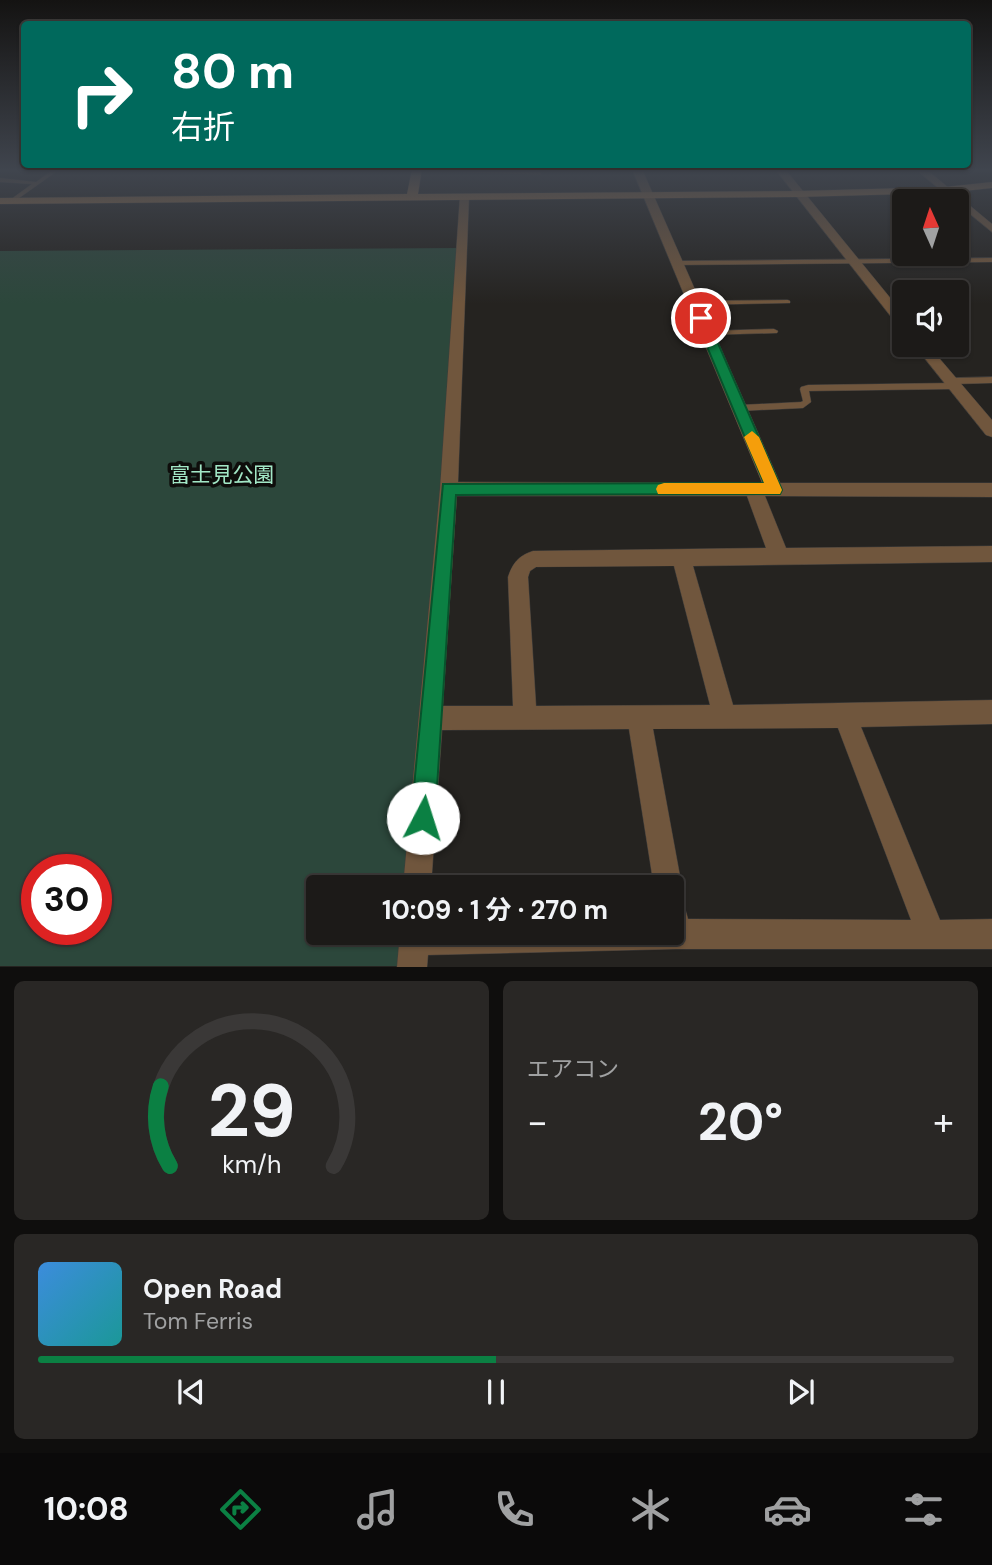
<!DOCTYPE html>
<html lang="ja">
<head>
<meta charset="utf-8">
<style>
  body { margin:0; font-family:"DM Sans","Noto Sans JP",sans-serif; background:#292725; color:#f1f3f6; height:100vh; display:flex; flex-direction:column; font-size:26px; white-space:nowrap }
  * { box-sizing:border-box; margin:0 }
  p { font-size:23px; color:#a0a1a2 }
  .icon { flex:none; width:38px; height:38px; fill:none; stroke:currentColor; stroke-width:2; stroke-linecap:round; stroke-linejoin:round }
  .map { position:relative; height:967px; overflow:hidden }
  .drawer { display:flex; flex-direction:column; gap:14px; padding:14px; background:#0f0e0d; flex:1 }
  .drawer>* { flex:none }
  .top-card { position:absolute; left:21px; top:21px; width:950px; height:147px; border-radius:7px; box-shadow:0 2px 5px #0004,0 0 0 2px #3a3837; background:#00695c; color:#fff; overflow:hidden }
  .needle { width:46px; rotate:357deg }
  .controls { position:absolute; left:892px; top:189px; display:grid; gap:14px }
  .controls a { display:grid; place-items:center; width:77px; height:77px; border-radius:7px; background:#1c1a18; box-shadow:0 2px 5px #0004,0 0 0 2px #3a3837; font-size:35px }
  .speed { position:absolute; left:21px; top:854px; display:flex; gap:14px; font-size:35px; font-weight:700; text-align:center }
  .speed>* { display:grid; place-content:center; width:91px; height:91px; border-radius:50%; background:#1c1a18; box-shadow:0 2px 5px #0004,0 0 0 2px #3a3837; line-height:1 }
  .speed .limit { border:10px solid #d22; background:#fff; color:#111 }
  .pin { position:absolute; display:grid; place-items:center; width:60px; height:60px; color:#fff; margin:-30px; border:4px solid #fff; border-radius:50%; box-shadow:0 2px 7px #0007 }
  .me { position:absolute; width:77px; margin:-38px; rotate:5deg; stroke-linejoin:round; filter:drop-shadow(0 0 5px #0008) }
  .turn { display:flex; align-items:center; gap:24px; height:147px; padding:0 35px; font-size:32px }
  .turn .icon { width:91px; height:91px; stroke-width:2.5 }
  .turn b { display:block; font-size:49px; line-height:60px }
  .big { font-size:52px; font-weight:700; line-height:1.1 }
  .drawer .widget { flex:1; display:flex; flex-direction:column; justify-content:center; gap:10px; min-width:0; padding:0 24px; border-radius:10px; background:#292725 }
  .drawer .dial { align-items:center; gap:0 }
  .dial svg { height:182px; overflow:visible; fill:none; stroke:#3a3837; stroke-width:7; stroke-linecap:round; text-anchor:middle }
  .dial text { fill:#f1f3f6; stroke:none }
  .song { display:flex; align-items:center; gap:21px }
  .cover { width:84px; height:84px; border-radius:10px; background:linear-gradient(135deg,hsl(210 70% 55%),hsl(180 70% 35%)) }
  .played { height:7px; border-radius:4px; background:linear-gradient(90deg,#0b8043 50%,#3a3837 50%) }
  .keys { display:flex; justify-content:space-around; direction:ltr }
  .heat { display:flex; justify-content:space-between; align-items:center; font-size:38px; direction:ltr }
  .drawer .tiles { flex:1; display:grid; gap:14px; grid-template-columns:1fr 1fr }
  .widget:last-child { grid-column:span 2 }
  .trip { position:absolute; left:306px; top:875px; width:378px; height:70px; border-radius:7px; background:#1c1a18; box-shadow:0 2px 5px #0004,0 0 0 2px #3a3837; font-weight:700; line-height:70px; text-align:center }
  .tab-bar { display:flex; height:112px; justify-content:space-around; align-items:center; background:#0b0a0a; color:#a0a1a2 }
  .tab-bar .icon { width:49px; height:49px }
  .tab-bar .current { color:#0b8043 }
  .tab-bar b { font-size:32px; color:#f1f3f6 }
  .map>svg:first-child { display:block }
  .green { fill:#2c473b; fill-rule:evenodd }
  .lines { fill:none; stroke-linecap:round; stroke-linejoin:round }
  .lane-casing { stroke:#403e3c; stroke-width:1 }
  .street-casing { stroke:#403e3c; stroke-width:1 }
  .secondary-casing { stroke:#403e3c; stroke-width:1 }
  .lane { fill:#70563d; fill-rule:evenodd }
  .street { fill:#70563d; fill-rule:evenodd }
  .secondary { fill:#9b7248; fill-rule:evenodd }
  .wall { fill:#58392c }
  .route { fill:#0b8043; stroke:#07532c; stroke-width:2 }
  .slow { fill:#f59e0b }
  .labels { text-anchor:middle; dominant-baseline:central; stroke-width:7; stroke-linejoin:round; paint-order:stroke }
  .park-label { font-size:21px; fill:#a2e7c6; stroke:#0e0d0b }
</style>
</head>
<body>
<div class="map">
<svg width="992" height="967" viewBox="0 0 992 967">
  <rect width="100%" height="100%" fill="#252320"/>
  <path class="green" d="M460 248 419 887H318V933H416L414 966H0V251ZM37 870H96V929H37Z"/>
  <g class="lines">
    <g class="lane-casing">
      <g id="lane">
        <path d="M54 169H60L12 203 10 202V200L32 184 0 182V178L36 182Z"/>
        <path d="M992 258V262L677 265 674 263 677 261Z"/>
        <path d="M788 300 790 301V303L694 305 690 303 694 301Z"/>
        <path d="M774 329 778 331 777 333 707 335 703 333 707 331Z"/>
        <path d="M992 377V383L956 384 959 386 955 389 809 391 811 402 803 408 740 411 736 408 740 405 801 402 803 401 800 389 801 387 808 385 950 383 947 381 951 378Z"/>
      </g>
    </g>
    <g class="street-casing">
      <g id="street">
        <path d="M632 169H642L780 483H992V497L765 496 786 548 992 546V562L693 566 733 705 992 700V724L861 727 940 920 992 919V949H676L428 955 427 967H397L400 933H672V887H654L629 729 442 730 431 887H403L440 489 460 195 469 197 458 482 762 483ZM457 496H747L766 548 533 551C518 556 513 563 508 577L513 706H443ZM674 566 710 705 536 706 528 577 530 571 536 567ZM838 728 911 920 688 919 682 898 678 896 682 887 653 729Z"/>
        <path d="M775 169H785L905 316V329L900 328Z"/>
        <path d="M915 169H926L992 224V232Z"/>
        <path d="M914 345H928L992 420V437L986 435Z"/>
      </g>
    </g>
    <g class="secondary-casing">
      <path id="secondary" d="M412 169H422L418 194 797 191 945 187 992 182V188L945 193 797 197 0 204V198L407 194Z"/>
    </g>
    <use href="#lane" class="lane"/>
    <use href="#street" class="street"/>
    <use href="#secondary" class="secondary"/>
  </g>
  <path class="wall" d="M454 169H541V175L454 172Z"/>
  <linearGradient id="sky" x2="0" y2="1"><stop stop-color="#141312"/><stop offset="0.56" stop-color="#40454e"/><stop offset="1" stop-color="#40454e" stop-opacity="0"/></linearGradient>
  <rect width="992" height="304" fill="url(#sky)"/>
  <path class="route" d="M701 315 707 318 782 490 780 494 456 495 435 818 431 826 423 829 414 826 411 818 443 484 764 483 695 318Z"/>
  <path class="slow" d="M752 431 759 437 782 490 780 494H658L656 489 658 485 664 483H764L744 437Z"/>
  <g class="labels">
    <g class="park-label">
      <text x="222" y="475">富士見公園</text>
    </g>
  </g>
</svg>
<div class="controls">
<a><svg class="needle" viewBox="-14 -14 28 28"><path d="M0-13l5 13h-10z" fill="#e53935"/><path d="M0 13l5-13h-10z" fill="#a0a1a2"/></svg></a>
<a><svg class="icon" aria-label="sound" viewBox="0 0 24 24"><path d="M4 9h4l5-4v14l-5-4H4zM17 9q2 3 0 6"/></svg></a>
</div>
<div class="speed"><div class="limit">30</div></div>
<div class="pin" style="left:701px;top:318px;background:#d93025"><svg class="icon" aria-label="arrive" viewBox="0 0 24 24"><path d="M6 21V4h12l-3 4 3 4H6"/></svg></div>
<svg class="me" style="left:423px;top:818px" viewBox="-20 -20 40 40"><circle r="19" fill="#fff"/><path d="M0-13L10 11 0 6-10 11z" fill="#0b8043"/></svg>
<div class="trip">10:09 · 1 分 · 270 m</div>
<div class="top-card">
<div class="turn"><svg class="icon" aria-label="right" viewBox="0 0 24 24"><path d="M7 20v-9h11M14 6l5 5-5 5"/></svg><div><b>80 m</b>右折</div></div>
</div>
</div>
<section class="drawer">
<div class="tiles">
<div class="widget dial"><svg viewBox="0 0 100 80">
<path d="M14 69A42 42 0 1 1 86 69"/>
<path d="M14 69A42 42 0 0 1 10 34" stroke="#0b8043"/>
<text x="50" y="56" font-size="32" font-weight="700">29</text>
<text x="50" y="72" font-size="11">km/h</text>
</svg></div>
<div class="widget"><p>エアコン</p>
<div class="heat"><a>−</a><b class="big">20°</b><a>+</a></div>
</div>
<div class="widget">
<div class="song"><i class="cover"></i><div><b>Open Road</b><p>Tom Ferris</p></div></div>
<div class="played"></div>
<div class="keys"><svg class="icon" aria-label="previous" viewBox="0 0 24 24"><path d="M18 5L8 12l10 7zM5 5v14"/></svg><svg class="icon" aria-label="pause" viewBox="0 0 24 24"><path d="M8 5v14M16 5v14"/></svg><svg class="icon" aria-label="next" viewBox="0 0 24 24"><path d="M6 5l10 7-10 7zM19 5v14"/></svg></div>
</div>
</div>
</section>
<nav class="tab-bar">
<b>10:08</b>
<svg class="icon current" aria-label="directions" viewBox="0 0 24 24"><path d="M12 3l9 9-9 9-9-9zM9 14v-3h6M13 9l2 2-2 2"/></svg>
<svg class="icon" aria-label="music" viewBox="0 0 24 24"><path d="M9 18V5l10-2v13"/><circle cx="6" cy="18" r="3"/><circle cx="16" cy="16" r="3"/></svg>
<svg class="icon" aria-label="phone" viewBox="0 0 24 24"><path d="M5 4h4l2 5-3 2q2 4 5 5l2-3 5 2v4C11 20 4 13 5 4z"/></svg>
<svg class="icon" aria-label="climate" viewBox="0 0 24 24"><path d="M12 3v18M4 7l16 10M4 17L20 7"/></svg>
<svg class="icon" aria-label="car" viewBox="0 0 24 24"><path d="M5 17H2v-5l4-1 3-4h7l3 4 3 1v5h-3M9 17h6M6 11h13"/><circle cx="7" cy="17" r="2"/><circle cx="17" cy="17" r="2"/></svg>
<svg class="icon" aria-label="filters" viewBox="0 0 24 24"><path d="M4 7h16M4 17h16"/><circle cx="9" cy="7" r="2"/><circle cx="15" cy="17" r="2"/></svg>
</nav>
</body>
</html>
